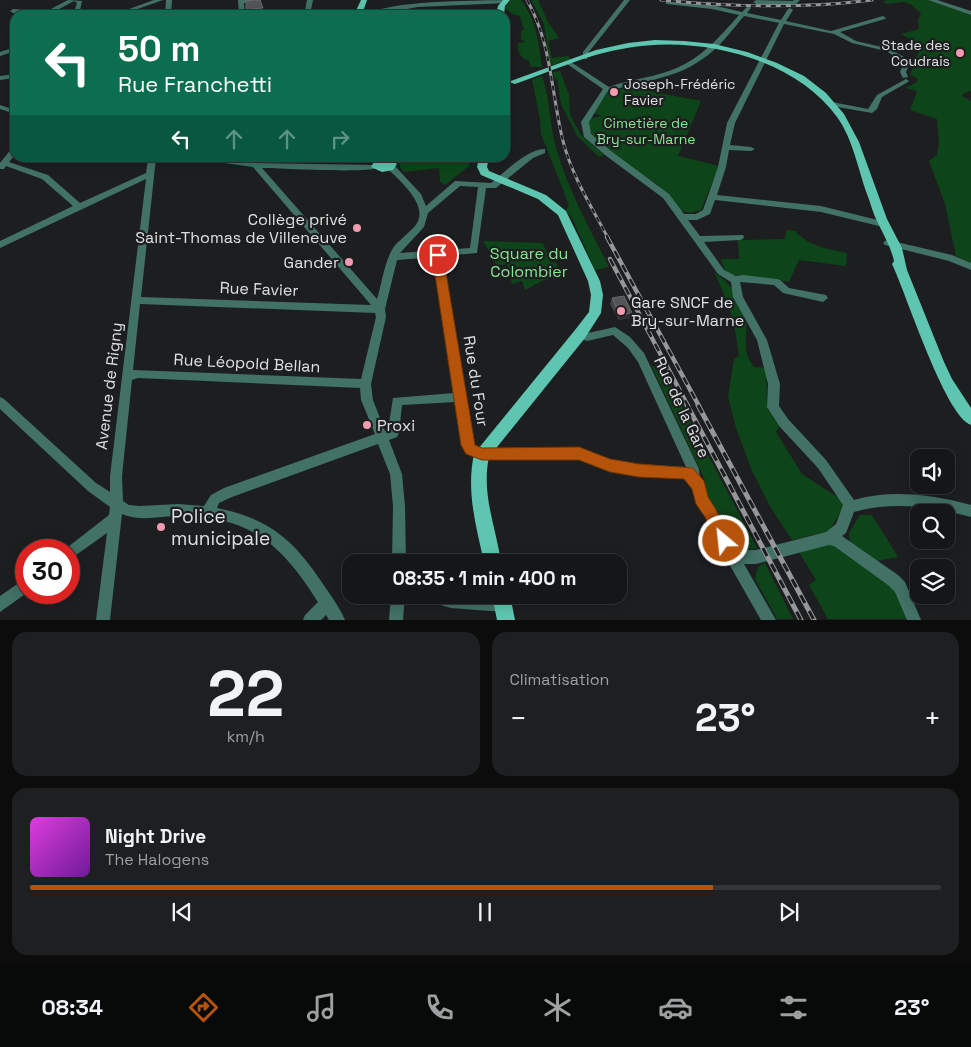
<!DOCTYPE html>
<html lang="fr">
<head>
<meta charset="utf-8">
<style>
  body { margin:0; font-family:"Space Grotesk",sans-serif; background:#1e1f20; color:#f1f3f6; height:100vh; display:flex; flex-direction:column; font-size:19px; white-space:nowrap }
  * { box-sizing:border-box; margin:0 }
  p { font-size:16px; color:#9d9fa1 }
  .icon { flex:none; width:28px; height:28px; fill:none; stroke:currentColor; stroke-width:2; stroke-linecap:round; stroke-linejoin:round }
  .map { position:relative; height:620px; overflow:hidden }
  .panel { display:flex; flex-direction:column; gap:12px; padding:12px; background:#0c0c0d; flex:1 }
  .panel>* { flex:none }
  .banner { position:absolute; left:10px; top:10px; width:500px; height:152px; border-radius:15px; box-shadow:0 2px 12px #0003,0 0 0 1px #343536; background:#0b6e4f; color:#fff; overflow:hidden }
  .tools { position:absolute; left:910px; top:449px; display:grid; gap:10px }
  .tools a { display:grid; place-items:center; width:45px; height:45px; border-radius:10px; background:#151617; box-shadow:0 2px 12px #0003,0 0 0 1px #343536; font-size:25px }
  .speed { position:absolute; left:15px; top:539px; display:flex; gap:10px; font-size:25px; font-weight:700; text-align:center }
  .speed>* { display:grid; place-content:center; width:65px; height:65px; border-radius:50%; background:#151617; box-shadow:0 2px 12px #0003,0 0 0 1px #343536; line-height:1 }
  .speed .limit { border:8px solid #d22; background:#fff; color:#111 }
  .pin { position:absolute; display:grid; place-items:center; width:42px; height:42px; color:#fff; margin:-21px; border:2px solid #fff; border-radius:50%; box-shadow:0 1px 5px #0007 }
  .me { position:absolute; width:55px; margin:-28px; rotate:332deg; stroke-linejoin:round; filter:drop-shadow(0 0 4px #0008) }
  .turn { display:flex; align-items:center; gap:18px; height:105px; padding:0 25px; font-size:22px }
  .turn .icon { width:65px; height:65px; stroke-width:2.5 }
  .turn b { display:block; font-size:35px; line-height:42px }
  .lanes { display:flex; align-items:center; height:48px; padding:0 25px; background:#0003; justify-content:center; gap:25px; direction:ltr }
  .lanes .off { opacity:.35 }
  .big { font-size:38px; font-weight:700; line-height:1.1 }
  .panel .tile { flex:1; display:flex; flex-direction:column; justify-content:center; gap:8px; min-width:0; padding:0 18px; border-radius:15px; background:#1e1f20 }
  .panel .dial { align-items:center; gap:0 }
  .dial b { font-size:65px; line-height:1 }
  .song { display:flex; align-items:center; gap:15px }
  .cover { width:60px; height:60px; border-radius:8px; background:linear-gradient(135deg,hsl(300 70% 55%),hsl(280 70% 35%)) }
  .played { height:5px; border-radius:2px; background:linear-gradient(90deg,#b45309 75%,#343536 75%) }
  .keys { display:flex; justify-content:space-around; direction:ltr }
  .heat { display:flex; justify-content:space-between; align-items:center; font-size:28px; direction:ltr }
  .panel .tiles { flex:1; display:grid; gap:12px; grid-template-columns:1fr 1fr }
  .tile:last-child { grid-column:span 2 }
  .trip { position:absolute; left:342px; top:554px; width:285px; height:50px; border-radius:15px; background:#151617; box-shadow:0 2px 12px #0003,0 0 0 1px #343536; font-weight:700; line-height:50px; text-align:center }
  .menu { display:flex; height:80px; justify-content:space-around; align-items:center; background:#080909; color:#9d9fa1 }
  .menu .icon { width:35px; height:35px }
  .menu .active { color:#b45309 }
  .menu b { font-size:22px; color:#f1f3f6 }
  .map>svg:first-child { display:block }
  .green { fill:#0e4419 }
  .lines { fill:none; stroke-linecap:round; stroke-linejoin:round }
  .minor { fill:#427166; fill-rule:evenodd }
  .major { fill:#5ec6b0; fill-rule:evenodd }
  .rail-far2-casing { stroke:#969798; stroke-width:3 }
  .rail-far1-casing { stroke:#969798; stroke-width:4.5 }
  .rail-casing { stroke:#969798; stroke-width:5 }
  .rail-far2 { stroke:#1c1e1f; stroke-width:2; stroke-dasharray:5; stroke-linecap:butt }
  .rail-far1 { stroke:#1c1e1f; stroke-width:2.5; stroke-dasharray:8; stroke-linecap:butt }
  .rail { stroke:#1c1e1f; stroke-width:3; stroke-dasharray:9; stroke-linecap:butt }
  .wall { fill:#434547 }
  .shaded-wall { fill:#2c2e30 }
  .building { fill:#545557; stroke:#696b6d }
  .route { fill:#b45309; stroke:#753606 }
  .poi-dot { fill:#f29aaf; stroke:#1c1e1f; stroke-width:2 }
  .labels { text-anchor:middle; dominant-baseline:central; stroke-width:4.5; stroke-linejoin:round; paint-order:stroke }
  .far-poi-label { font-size:14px; fill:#dfe0e1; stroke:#1c1e1f; text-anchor:end }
  .far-park-label { font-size:14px; fill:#87e892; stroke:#1c1e1f }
  .poi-label { font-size:16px; fill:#dfe0e1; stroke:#1c1e1f; text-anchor:end }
  .park-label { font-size:16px; fill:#87e892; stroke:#1c1e1f }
  .street-label { font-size:16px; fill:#dfe0e1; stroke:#1c1e1f }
  .near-poi-label { font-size:19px; fill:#dfe0e1; stroke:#1c1e1f; text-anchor:start }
</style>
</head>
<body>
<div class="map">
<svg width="971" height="620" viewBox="0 0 971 620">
  <rect width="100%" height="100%" fill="#1c1e1f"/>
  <g class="green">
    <path d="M511 0H521C536 20 539 43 542 67H531L529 61C520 57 517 53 518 43L525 42 521 39V31L524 30 520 16 512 14 505 8Z"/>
    <path d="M531 0H538L548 22 559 38 548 41 552 58 568 56 571 59 550 66 544 24Z"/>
    <path d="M889 0H927L971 15V91L963 94 962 96 971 101V263L956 256 945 204 929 161 937 155 939 144 937 119 910 110 917 91 905 88 917 82V78L910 75 919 51 905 44 914 41 901 34 919 29 918 20 921 13 910 4 904 2 887 4 883 1Z"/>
    <path d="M560 71 569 95 570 115 581 135 604 155 599 157 577 136 561 104 557 79 554 78 553 72Z"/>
    <path d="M542 76C551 100 549 127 557 151 569 192 590 229 609 267L595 270 572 218 566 211 569 205 541 134 540 120 532 79Z"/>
    <path d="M629 87 701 101 678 156 719 166 701 210 691 213 681 211 658 185 609 152 602 144 603 141 592 138 587 133 586 119 602 116 594 113 607 92Z"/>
    <path d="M396 158H470L469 166 445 185 440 182 439 168 403 172Z"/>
    <path d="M786 230 795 231C808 246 828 249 847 253L846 266 799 260 789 282 726 274 721 259H739L738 240 785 239Z"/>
    <path d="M483 241 543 243 551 263 556 262 563 277 544 280 525 290 522 281 512 284 507 264 497 266Z"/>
    <path d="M714 272C730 283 740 296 745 315 750 335 739 348 754 367L766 368 767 405 781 424 776 432 802 474 842 500 844 506 829 531 792 540 771 508 752 471 736 428 728 396 734 359 739 356C735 322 729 303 714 272Z"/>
    <path d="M651 365 664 371 757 548 744 550 731 540 706 494 705 480Z"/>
    <path d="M860 515H872L898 557 877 561 850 542 849 533Z"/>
    <path d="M832 544 854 560 890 583 897 592 909 619H828L809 585 816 580 799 552Z"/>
    <path d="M765 563 793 619H777L755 579 758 567Z"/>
  </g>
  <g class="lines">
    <g class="minor">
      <path d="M68 0 82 1 79 15H73L77 3 74 1 48 15 13 13 10 11 13 9 47 11Z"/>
      <path d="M154 0H163L121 15H112Z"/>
      <path d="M166 0H172L171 15H165Z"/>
      <path d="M238 0H262L244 3 245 15H239Z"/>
      <path d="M307 0H313L310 15H304Z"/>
      <path d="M504 0 506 1V3L418 7 373 15H364C393 0 469 1 504 0Z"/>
      <path d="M624 0H630L588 53 587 59H583V52Z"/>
      <path d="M794 0H800L795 5 756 4 753 2 756 0 793 1Z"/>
      <path d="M928 0H937L971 11V15Z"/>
      <path d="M668 1 712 5 742 12 748 6 751 8 747 13 781 20 788 9 790 8 793 10 786 21 831 31 883 16 886 18 885 19 840 32 856 41 890 49 911 61 906 72 908 77 903 78 900 72 904 62 886 51 852 43 834 34 784 24 735 123 730 145 751 147 755 149 751 151 729 150 726 167 717 195 821 206 886 222 887 224 886 226 883 227 821 212 715 200 710 214 697 220H688L700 236 743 235 744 237 743 239 740 240 704 242 724 270 736 276 743 275 777 279 780 280 789 288 826 295 828 298 823 302 783 293 774 285 740 282 743 297 767 340 780 384 779 406 788 419 826 460 854 500C891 489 934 495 971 505V517C934 507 891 501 854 512L846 533 842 536 898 575 905 582 921 620H907L895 592 888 585 834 546 829 545 756 564H744L776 620H761L712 534 705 516 697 504 693 488 685 478 639 476 610 472 578 458 482 459 466 454 464 450 456 402 402 405 399 433 397 437 389 440 402 474 405 506 406 562H392L393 506 390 474 378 444 232 497 219 503 217 508C271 519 295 541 325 587 332 597 340 608 345 620H329L326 615 321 620H303L305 615 318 602C282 545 251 516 179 516 160 516 141 522 122 514L110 620H96L107 533 69 560V550H64L109 515 110 507 88 491 0 409V397L4 399 96 483 110 492V476L146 179 0 248V241L73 206 42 179 6 166 4 169H0V163L12 148H15V155L9 162 48 175 80 203 146 173 148 158H156L141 297 371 305 253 167 203 160 199 158H217L255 163 379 165 380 167C370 174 280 168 262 168L377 299C382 283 384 263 393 248 399 240 408 234 415 226 431 207 400 181 388 169V165H394L421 194 426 206 455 181 491 183C504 173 528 148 545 149V153L533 158 496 188H486L477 253 443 256 474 446 482 449 579 448 611 461 639 464 686 467 638 362 628 348 613 335 587 341 576 337 575 334 576 331 580 330 588 333 615 327 630 337 644 353 699 469 700 478 705 486 707 498 715 508 722 525 735 548 742 550H756L826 532 836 524 843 505 818 468 780 427 769 410 767 407 768 384 757 340 733 297 731 282 718 274 663 198 605 155 584 137 581 122 603 89 567 64V62H571L609 87C628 80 648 78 666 72 698 62 718 39 739 15L712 9 666 4V2ZM744 16 779 23 727 123 718 167 703 210 696 214H684L669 194 611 151 591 134 589 122 607 92C638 81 673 80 701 60 719 49 731 31 744 16ZM460 186 478 187 470 248 400 253 424 227 428 213ZM434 257 454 393 393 398 388 430 385 431 373 400 371 384 386 317 385 309 397 260ZM140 304 375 313 376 317 361 379 133 370ZM138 378 360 388 361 400 375 434 224 488 211 495 204 506 178 504 140 506 129 505 123 501 122 476 132 380Z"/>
      <path d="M15 47V51L0 56V52Z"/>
      <path d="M15 74V78L0 80V76Z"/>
      <path d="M906 79 909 81 908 82 882 97 877 109 872 113 832 106 828 104 832 102 868 109 877 95Z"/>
      <path d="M0 105 15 110V114L0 109Z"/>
      <path d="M888 240 952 255 971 263V270L949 261 885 245 883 243 885 241Z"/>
      <path d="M26 578V592H28L0 612V596Z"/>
      <path d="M391 595H405L403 620H389Z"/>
      <path d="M429 595H465L503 598 508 600 510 605 508 610 503 612 451 608 430 602Z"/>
    </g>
    <g class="major">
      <path d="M361 0H367L362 15H354Z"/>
      <path d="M503 0H510L505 6 504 15H496L498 6Z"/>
      <path d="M655 40 684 41 714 44 747 52 777 63 804 76 826 93 844 114 859 142 887 219 902 248 907 270 944 362 952 379 971 408V425C945 416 906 293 892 264L894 261C891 247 884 236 878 223 873 214 871 204 867 194 858 169 853 139 837 117 794 57 697 35 627 48 588 54 552 71 515 84L508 82 596 50 628 43Z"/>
      <path d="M389 158 397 164 393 170 382 172 371 167 375 160Z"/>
      <path d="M479 158H489L487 167 489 171 546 195 566 211 600 281 603 295 601 313 585 338 489 457C481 494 496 527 501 562H484C476 526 466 491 474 454L575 330 589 312 591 295 588 281 558 215 538 199 481 175 477 167Z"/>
      <path d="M492 595H510L515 620H497Z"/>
    </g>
    <g class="rail-far2-casing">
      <g id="rail-far2">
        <path d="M527 0C552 44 551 93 563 141 572 176 591 206 608 238"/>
        <path d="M661 0C732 7 801 9 872 0"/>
      </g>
    </g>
    <g class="rail-far1-casing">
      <g id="rail-far1">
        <path d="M607 237 699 406"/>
        <path d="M610 259 688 406"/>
      </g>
    </g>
    <g class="rail-casing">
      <g id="rail">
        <path d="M687 405 801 620"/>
        <path d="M698 405 814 620"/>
      </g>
    </g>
    <use href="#rail-far2" class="rail-far2"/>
    <use href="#rail-far1" class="rail-far1"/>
    <use href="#rail" class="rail"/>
  </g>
  <path class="wall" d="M612 298 632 313 631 318 619 320 610 304Z"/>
  <g class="shaded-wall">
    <path d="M263 8 264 15H247L246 13 252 9Z"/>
    <path d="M632 313 631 318 619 320 620 315Z"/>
  </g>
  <g class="building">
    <path d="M254 0H260L263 8 252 9 253 12 246 13V1Z"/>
    <path d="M624 296 632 313 620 315 612 298Z"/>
  </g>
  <path class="route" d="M438 252 443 255 475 445 482 448 579 447 610 459 639 464 693 468 704 481 708 497 715 508 732 541 730 547 724 549 719 547 705 517 696 504 692 489 684 479 639 477 610 472 579 460H482L466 454 461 445 432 255Z"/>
  <g class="poi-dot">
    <circle cx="960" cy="53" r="5"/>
    <circle cx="614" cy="92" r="5"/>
    <circle cx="357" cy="228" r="5"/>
    <circle cx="349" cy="262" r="5"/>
    <circle cx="621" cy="311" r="5"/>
    <circle cx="367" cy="425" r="5"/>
    <circle cx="161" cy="527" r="5"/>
  </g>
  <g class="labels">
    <g class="far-poi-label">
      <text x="950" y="45">Stade des<tspan x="950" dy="16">Coudrais</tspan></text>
      <text x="624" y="84" text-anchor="start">Joseph-Frédéric<tspan x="624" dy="16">Favier</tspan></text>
    </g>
    <g class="far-park-label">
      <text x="646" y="123">Cimetière de<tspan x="646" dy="16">Bry-sur-Marne</tspan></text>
    </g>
    <g class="poi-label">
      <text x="347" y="219">Collège privé<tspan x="347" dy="18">Saint-Thomas de Villeneuve</tspan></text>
      <text x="339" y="262">Gander</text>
      <text x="631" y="302" text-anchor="start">Gare SNCF de<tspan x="631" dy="18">Bry-sur-Marne</tspan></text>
      <text x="377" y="425" text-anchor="start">Proxi</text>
    </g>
    <g class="park-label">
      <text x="529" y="253">Square du<tspan x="529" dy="18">Colombier</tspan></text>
    </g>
    <g class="street-label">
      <text transform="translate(259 289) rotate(2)">Rue Favier</text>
      <text transform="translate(247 363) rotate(3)">Rue Léopold Bellan</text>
      <text transform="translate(476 381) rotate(81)">Rue du Four</text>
      <text transform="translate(109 386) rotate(-83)">Avenue de Rigny</text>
      <text transform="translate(682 407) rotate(65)">Rue de la Gare</text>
    </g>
    <g class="near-poi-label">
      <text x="171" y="516">Police<tspan x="171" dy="22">municipale</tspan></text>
    </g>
  </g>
</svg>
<div class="tools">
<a><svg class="icon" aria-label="sound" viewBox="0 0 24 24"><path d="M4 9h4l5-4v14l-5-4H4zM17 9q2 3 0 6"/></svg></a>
<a><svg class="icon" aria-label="search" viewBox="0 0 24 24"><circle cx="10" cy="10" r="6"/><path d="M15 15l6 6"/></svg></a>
<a><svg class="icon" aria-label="layers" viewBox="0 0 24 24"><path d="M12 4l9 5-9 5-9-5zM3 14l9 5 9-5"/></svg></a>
</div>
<div class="speed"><div class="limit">30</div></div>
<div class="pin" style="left:438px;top:255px;background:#d93025"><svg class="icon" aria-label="arrive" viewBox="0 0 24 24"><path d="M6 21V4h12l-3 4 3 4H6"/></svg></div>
<svg class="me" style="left:724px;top:541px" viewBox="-20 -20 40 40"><circle r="17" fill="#b45309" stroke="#fff" stroke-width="3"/><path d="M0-11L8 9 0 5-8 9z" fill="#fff"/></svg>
<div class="trip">08:35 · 1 min · 400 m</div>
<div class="banner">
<div class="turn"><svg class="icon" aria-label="left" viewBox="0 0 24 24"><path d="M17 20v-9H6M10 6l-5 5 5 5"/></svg><div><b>50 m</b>Rue Franchetti</div></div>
<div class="lanes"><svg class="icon" aria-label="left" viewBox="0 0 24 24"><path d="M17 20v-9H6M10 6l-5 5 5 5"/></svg><svg class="icon off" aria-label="ahead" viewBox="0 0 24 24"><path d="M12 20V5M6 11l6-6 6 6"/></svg><svg class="icon off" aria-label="ahead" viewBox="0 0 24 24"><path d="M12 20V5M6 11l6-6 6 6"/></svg><svg class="icon off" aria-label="right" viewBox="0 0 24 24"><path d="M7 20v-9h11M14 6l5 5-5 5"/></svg></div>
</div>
</div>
<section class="panel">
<div class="tiles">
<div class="tile dial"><b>22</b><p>km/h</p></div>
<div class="tile"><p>Climatisation</p>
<div class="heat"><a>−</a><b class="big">23°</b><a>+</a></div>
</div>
<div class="tile">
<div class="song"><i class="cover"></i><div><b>Night Drive</b><p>The Halogens</p></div></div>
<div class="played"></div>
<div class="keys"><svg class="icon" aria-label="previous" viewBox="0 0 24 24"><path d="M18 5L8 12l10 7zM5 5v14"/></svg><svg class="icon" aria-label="pause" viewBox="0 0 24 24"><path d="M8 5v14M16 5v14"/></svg><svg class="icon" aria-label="next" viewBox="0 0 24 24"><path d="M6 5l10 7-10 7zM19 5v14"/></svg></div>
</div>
</div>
</section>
<nav class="menu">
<b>08:34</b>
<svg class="icon active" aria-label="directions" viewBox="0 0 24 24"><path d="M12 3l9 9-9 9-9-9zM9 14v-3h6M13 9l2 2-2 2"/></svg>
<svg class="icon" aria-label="music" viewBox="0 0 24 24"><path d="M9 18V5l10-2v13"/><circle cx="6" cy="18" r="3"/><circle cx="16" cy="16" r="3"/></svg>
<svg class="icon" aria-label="phone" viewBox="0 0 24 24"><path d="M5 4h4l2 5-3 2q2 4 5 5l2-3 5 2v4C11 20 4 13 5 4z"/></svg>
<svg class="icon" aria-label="climate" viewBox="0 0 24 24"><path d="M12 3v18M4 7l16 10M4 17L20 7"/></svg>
<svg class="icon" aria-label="car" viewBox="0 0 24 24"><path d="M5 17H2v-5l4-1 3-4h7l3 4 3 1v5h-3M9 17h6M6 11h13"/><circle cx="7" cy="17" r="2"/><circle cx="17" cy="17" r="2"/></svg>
<svg class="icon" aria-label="filters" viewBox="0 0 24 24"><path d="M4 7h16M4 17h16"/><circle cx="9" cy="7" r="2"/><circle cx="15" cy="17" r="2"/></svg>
<b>23°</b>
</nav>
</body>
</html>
